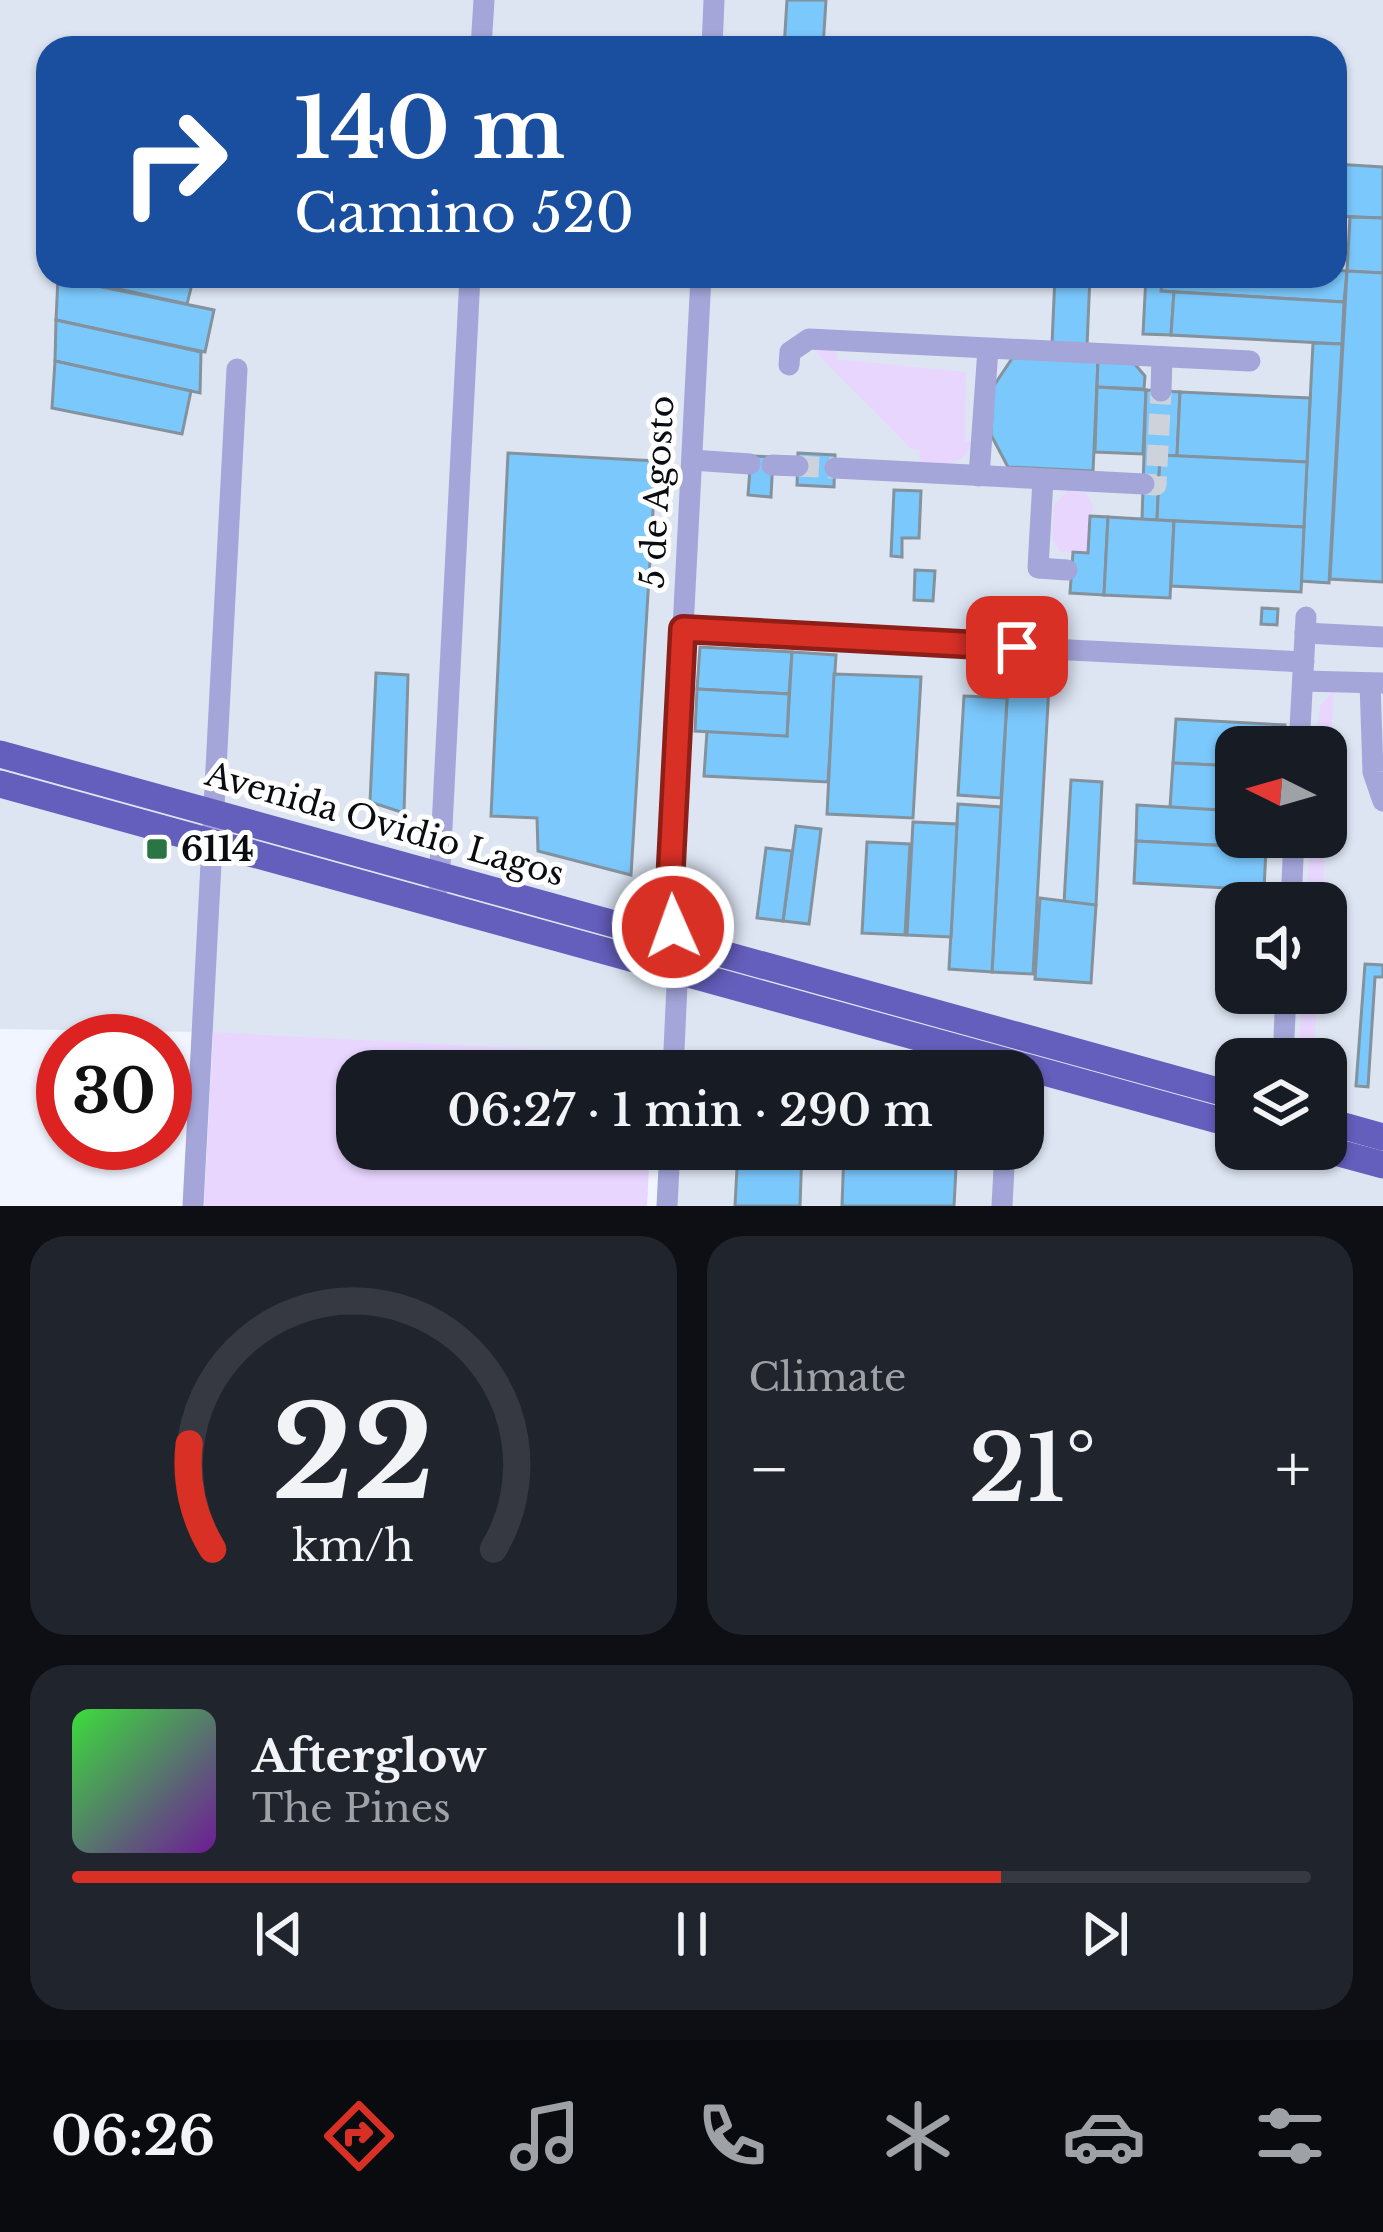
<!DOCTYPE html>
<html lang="en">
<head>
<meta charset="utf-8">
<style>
  body { margin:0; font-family:"Libre Baskerville",serif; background:#20242c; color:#f1f3f6; height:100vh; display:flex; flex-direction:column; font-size:45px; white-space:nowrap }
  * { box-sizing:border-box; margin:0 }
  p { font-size:39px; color:#9ea1a6 }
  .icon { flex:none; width:66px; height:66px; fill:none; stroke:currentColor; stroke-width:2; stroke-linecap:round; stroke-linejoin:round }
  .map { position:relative; height:1206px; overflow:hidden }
  .details { display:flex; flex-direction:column; gap:30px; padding:30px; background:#0d0f14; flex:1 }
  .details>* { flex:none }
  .banner { position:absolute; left:36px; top:36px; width:1311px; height:252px; border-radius:36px; box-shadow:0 3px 9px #0004; background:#1a4fa0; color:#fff; overflow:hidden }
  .needle { width:78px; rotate:275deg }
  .buttons { position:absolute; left:1215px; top:726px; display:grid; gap:24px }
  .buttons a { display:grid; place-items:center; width:132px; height:132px; border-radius:24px; background:#171b24; box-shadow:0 3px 9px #0004; font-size:60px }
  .speed { position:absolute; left:36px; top:1014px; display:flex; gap:24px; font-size:60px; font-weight:700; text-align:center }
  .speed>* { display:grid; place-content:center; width:156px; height:156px; border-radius:50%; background:#171b24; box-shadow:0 3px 9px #0004; line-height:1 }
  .speed .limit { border:18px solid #d22; background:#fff; color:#111 }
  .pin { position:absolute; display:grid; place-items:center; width:102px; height:102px; color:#fff; margin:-51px; border-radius:24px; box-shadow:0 6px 18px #0006 }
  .me { position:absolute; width:132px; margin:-66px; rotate:358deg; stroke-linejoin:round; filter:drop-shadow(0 0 9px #0008) }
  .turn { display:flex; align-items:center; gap:42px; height:252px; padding:0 60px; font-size:54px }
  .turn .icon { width:156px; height:156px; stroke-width:2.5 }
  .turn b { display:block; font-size:84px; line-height:102px }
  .big { font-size:90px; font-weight:600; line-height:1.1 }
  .details .card { flex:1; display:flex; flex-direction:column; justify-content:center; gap:18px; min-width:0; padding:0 42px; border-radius:36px; background:#20242c }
  .details .dial { align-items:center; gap:0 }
  .dial svg { height:312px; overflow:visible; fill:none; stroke:#363941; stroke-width:7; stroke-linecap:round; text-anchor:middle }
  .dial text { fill:#f1f3f6; stroke:none }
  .song { display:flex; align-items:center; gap:36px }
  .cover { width:144px; height:144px; border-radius:18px; background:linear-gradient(135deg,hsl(120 70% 55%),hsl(280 70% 35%)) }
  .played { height:12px; border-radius:6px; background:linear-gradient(90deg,#d93025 75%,#363941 75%) }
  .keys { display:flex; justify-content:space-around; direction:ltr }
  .heat { display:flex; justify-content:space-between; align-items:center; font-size:66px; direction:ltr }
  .details .tiles { flex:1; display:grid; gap:30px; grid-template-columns:1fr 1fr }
  .card:last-child { grid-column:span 2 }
  .trip { position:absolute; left:336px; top:1050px; width:708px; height:120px; border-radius:36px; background:#171b24; box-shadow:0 3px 9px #0004; font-weight:600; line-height:120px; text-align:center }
  .dock { display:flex; height:192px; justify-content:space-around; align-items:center; background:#090b0e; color:#9ea1a6 }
  .dock .icon { width:84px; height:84px }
  .dock .on { color:#d93025 }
  .dock b { font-size:54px; color:#f1f3f6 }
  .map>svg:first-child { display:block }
  .built { fill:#dde5f3; fill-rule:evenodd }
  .green { fill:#e8d6ff }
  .building { fill:#7bc8fd; stroke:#83929d; stroke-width:3 }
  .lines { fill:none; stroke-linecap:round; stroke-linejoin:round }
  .minor-tunnel { stroke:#cdd2db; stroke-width:21; stroke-dasharray:21 10; stroke-linecap:butt }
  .minor { stroke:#a4a5d9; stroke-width:21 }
  .major { stroke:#645ebc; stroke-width:27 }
  .route-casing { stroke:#8d1f18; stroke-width:30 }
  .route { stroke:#d93025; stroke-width:21 }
  .poi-dot { fill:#297544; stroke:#fff; stroke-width:4.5 }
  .labels { text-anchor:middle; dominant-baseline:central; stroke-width:10; stroke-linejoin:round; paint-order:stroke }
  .street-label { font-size:33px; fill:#090c11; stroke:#fff }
  .poi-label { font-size:33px; font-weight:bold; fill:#090c11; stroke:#fff; text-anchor:start }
</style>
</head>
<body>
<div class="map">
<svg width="1383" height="1206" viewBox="0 0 1383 1206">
  <rect width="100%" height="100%" fill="#f0f5ff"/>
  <path class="built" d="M0 0H1383V1206H667L670 1149H1023V1071H673V1056L203 1032 0 1029ZM48 48H1335V276H48ZM1236 747H1326V837H1236ZM1236 903H1326V993H1236ZM1236 1059H1326V1149H1236Z"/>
  <g class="green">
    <path d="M811 347 837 349V359L966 372 965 441 972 442C964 468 942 465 919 463L920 450 911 449Z"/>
    <path d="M1068 490 1086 494 1093 505 1088 553 1061 552 1052 540 1054 505Z"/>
    <path d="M1334 690 1326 834V747H1315L1320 706Z"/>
    <path d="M1310 837H1326L1322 903H1307Z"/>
    <path d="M1302 993H1317L1314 1059H1298Z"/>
    <path d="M213 1032 655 1055 654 1071H357V1149H650L647 1206H204Z"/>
  </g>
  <g class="building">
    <path d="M787 0H826L823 48H784Z"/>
    <path d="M1335 164 1383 167V218L1335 216Z"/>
    <path d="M1350 217 1383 218V273L1347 271Z"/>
    <path d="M1335 270 1347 271 1344 302 1161 291 1162 276H1335Z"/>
    <path d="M1347 271 1383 273V582L1330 579Z"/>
    <path d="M59 276H194L187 304Z"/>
    <path d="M1055 276H1090L1087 346 1052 344Z"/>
    <path d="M1146 276H1162L1161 291 1174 292 1171 335 1143 334Z"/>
    <path d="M58 278 214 310 205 352 56 320Z"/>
    <path d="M1174 292 1344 302 1342 344 1171 335Z"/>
    <path d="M56 320 201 352 200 393 55 361Z"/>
    <path d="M1313 343 1342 344 1329 583 1301 581Z"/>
    <path d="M1013 357 1098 361 1093 471 1008 467 991 435 993 387Z"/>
    <path d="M55 361 191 391 182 434 52 408Z"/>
    <path d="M1098 361 1133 362 1145 376 1144 389 1097 387Z"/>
    <path d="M1097 387 1146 390 1143 454 1095 452Z"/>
    <path d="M1146 390 1180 392 1177 456 1160 455 1157 520H1142Z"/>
    <path d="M1180 392 1310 398 1307 462 1177 456Z"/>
    <path d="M508 453 656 461 631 875 538 851 537 818 491 816Z"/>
    <path d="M798 453 835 455 834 487 797 485Z"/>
    <path d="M1160 455 1307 462 1304 527 1157 520Z"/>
    <path d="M751 456 773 457 771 497 748 495Z"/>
    <path d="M894 490 921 491 919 538H902V557L891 556Z"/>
    <path d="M1090 516 1108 517 1104 595 1070 593 1073 552 1088 553Z"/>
    <path d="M1108 517 1174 521 1170 598 1104 595Z"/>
    <path d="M1174 521 1304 527 1301 592 1171 586Z"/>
    <path d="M915 570 935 571 933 601 914 600Z"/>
    <path d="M1262 608 1278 609 1277 625 1261 624Z"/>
    <path d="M700 647 792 652 789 694 697 689Z"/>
    <path d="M792 652 836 655 828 782 704 776 707 731 787 736Z"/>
    <path d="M1009 664 1050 667 1033 974 992 972Z"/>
    <path d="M376 673 408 675 404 813 370 802Z"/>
    <path d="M834 674 921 677 913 818 827 814Z"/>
    <path d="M697 689 789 694 787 736 695 731Z"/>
    <path d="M964 696 1007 698 1001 798 958 795Z"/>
    <path d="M1176 719 1285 725 1284 747H1236V766L1173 763Z"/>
    <path d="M1173 763 1236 766V795L1225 794 1224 811 1170 807Z"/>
    <path d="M1071 780 1102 782 1096 905 1064 903Z"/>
    <path d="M958 804 1001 807 992 972 949 969Z"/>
    <path d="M1137 805 1236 811 1233 846 1136 841Z"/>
    <path d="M913 822 957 824 951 937 907 935Z"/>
    <path d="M796 826 821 829 809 924 783 921Z"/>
    <path d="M1136 841 1266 848 1264 890 1134 883Z"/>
    <path d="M867 842 910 844 905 935 862 933Z"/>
    <path d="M766 848 792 851 783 921 757 918Z"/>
    <path d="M1040 898 1096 905 1091 983 1035 979Z"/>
    <path d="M1365 964 1383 965V977H1375L1368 1087 1356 1086Z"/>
    <path d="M738 1149H802L800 1206H735Z"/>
    <path d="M844 1149H957L954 1206H842Z"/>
  </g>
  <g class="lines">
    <g class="minor-tunnel">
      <path d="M798 466 835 468"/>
      <path d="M1144 484 1156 485 1161 391"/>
    </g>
    <g class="minor">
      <path d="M481 48 484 0"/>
      <path d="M712 48 714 0"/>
      <path d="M789 365 790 352 809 339 1250 361"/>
      <path d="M1161 391 1162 357"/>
      <path d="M692 460 750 464"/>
      <path d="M772 465 798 466"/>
      <path d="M835 468 1144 484"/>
      <path d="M979 476 988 349"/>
      <path d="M1043 479 1038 568 1067 570"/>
      <path d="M683 630 1304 662"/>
      <path d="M1305 633 1383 637"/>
      <path d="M1303 681 1382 683"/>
      <path d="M1370 683 1373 772 1383 801"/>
      <path d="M1299 747 1306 617"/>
      <path d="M439 886 470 276"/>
      <path d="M1291 903 1294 837"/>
      <path d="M1283 1059 1286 993"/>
      <path d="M673 1071 677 985 670 884 701 276"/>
      <path d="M193 1206 237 369"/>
      <path d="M667 1206 670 1149"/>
      <path d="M1002 1206 1005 1149"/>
    </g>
    <g class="major">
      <path d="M0 754 1236 1096"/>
      <path d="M0 784 1236 1125"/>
      <path d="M1326 1121 1383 1137"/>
      <path d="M1324 1149 1383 1165"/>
    </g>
  </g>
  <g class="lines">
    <g class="route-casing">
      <path id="route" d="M673 927 670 884 683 629 1017 647"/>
    </g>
    <use href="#route" class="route"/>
  </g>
  <rect class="poi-dot" x="145" y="837" width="24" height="24" rx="6"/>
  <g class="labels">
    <g class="street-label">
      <text transform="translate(657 492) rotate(-87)">5 de Agosto</text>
      <text transform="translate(385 824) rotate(16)">Avenida Ovidio Lagos</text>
    </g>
    <g class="poi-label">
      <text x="181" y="849">6114</text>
    </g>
  </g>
</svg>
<div class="buttons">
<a><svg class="needle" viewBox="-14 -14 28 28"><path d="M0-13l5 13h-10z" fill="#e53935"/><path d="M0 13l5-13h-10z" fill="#9ea1a6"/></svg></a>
<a><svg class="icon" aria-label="sound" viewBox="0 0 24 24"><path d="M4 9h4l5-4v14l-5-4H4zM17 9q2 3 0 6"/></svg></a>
<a><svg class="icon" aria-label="layers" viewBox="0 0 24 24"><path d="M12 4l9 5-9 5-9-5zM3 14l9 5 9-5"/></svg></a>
</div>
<div class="speed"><div class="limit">30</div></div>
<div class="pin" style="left:1017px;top:647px;background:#d93025"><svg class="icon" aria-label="arrive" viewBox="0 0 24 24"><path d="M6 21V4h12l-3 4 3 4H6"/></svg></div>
<svg class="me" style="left:673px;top:927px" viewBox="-20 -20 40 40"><circle r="17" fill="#d93025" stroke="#fff" stroke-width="3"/><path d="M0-11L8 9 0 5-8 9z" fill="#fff"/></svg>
<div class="trip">06:27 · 1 min · 290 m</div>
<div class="banner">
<div class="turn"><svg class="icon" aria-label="right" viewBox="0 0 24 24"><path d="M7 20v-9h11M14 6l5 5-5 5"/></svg><div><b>140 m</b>Camino 520</div></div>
</div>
</div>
<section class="details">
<div class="tiles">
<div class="card dial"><svg viewBox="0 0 100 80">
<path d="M14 69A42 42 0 1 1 86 69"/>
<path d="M14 69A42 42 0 0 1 8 42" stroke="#d93025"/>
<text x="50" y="56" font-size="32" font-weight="700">22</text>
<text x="50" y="72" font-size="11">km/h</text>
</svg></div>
<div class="card"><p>Climate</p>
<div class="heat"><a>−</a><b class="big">21°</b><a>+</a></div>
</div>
<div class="card">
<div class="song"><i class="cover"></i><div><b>Afterglow</b><p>The Pines</p></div></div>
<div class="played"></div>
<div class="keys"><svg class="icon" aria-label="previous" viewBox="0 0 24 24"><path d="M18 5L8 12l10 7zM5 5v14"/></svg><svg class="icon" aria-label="pause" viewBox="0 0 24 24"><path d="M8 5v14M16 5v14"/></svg><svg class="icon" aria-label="next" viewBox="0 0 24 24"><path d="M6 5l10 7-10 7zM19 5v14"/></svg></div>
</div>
</div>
</section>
<nav class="dock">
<b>06:26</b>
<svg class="icon on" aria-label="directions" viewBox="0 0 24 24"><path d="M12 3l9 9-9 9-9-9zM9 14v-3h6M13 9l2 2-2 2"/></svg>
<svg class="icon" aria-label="music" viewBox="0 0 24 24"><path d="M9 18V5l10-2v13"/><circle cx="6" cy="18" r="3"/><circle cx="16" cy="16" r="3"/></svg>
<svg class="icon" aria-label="phone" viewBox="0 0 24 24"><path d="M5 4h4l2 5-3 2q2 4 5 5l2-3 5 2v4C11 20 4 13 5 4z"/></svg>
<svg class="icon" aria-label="climate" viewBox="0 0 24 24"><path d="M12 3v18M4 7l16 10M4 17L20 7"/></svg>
<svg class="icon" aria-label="car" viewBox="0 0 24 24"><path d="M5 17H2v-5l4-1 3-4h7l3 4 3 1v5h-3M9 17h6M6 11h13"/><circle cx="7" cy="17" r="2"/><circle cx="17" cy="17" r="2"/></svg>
<svg class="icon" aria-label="filters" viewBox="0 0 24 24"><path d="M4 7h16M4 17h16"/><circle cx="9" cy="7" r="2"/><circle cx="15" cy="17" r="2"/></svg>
</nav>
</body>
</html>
